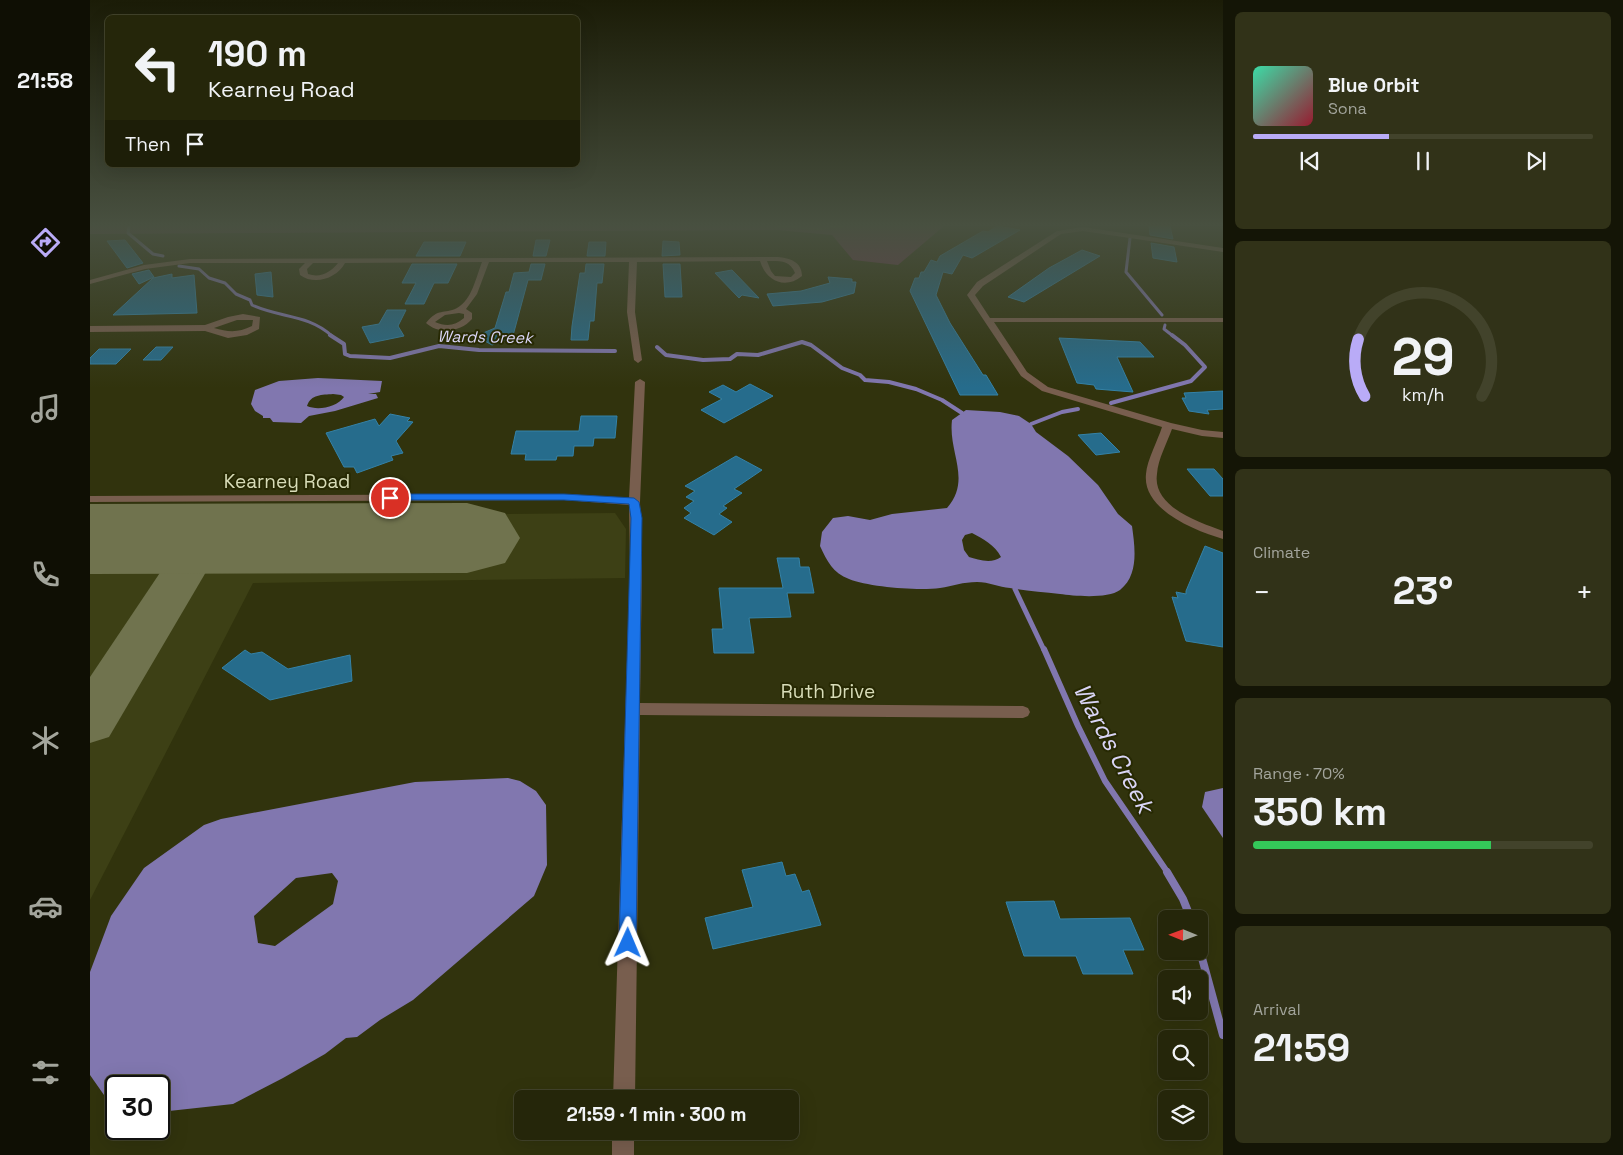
<!DOCTYPE html>
<html lang="en">
<head>
<meta charset="utf-8">
<style>
  body { margin:0; font-family:"Space Grotesk",sans-serif; background:#313218; color:#f1f3f6; height:100vh; display:flex; flex-direction:column; font-size:19px; white-space:nowrap }
  * { box-sizing:border-box; margin:0 }
  p { font-size:16px; color:#a3a59c }
  .icon { flex:none; width:28px; height:28px; fill:none; stroke:currentColor; stroke-width:2; stroke-linecap:round; stroke-linejoin:round }
  .map { position:relative; flex:1; overflow:hidden }
  .side { display:flex; flex-direction:column; gap:12px; padding:12px; background:#141506; width:400px }
  .side>* { flex:none }
  .guide { position:absolute; left:15px; top:15px; width:475px; height:152px; border-radius:8px; box-shadow:0 5px 20px #0002,0 0 0 1px #42432b; background:#25260a; color:#f1f3f6; overflow:hidden }
  .needle { width:32px; rotate:271deg }
  .fabs { position:absolute; left:1068px; top:910px; display:grid; gap:10px }
  .fabs a { display:grid; place-items:center; width:50px; height:50px; border-radius:8px; background:#25260a; box-shadow:0 5px 20px #0002,0 0 0 1px #42432b; font-size:25px }
  .speed { position:absolute; left:15px; top:1075px; display:flex; gap:10px; font-size:25px; font-weight:700; text-align:center }
  .speed>* { display:grid; place-content:center; width:65px; height:65px; border-radius:50%; background:#25260a; box-shadow:0 5px 20px #0002,0 0 0 1px #42432b; line-height:1 }
  .speed .limit { border:2px solid #111; border-radius:8px; background:#fff; color:#111 }
  .pin { position:absolute; display:grid; place-items:center; width:42px; height:42px; color:#fff; margin:-21px; border:2px solid #fff; border-radius:50%; box-shadow:0 1px 5px #0007 }
  .me { position:absolute; width:55px; margin:-28px; rotate:1deg; stroke-linejoin:round; filter:drop-shadow(0 0 4px #0008) }
  .turn { display:flex; align-items:center; gap:18px; height:105px; padding:0 20px; font-size:22px }
  .turn .icon { width:65px; height:65px; stroke-width:2.5 }
  .turn b { display:block; font-size:35px; line-height:42px }
  .then { display:flex; align-items:center; height:48px; padding:0 20px; background:#0003; gap:10px; font-size:19px }
  .big { font-size:38px; font-weight:600; line-height:1.1 }
  .side .tile { flex:1; display:flex; flex-direction:column; justify-content:center; gap:8px; min-width:0; padding:0 18px; border-radius:8px; background:#313218 }
  .side .dial { align-items:center; gap:0 }
  .dial svg { height:130px; overflow:visible; fill:none; stroke:#42432b; stroke-width:7; stroke-linecap:round; text-anchor:middle }
  .dial text { fill:#f1f3f6; stroke:none }
  .song { display:flex; align-items:center; gap:15px }
  .cover { width:60px; height:60px; border-radius:8px; background:linear-gradient(135deg,hsl(160 70% 55%),hsl(350 70% 35%)) }
  .played { height:5px; border-radius:2px; background:linear-gradient(90deg,#b9abf7 40%,#42432b 40%) }
  .keys { display:flex; justify-content:space-around; direction:ltr }
  .heat { display:flex; justify-content:space-between; align-items:center; font-size:28px; direction:ltr }
  .charge { height:8px; border-radius:4px; background:linear-gradient(90deg,#34c759 70%,#42432b 0) }
  .trip { position:absolute; left:424px; top:1090px; width:285px; height:50px; border-radius:8px; background:#25260a; box-shadow:0 5px 20px #0002,0 0 0 1px #42432b; font-weight:600; line-height:50px; text-align:center }
  main { display:flex; flex:1; min-height:0 }
  .dock { display:flex; flex-direction:column; width:90px; justify-content:space-around; align-items:center; background:#0f0f04; color:#a3a59c }
  .dock .icon { width:35px; height:35px }
  .dock .on { color:#b9abf7 }
  .dock b { font-size:22px; color:#f1f3f6 }
  .map>svg:first-child { display:block }
  .built { fill:#3d4015 }
  .green { fill:#6e3a52 }
  .water { fill:#8177af; fill-rule:evenodd }
  .lines { fill:none; stroke-linecap:round; stroke-linejoin:round }
  .stream-far4 { stroke:#8177af; stroke-width:3 }
  .stream-far3 { stroke:#8177af; stroke-width:4 }
  .stream-far2 { stroke:#8177af; stroke-width:5 }
  .stream-far1 { stroke:#8177af; stroke-width:6 }
  .stream { stroke:#8177af; stroke-width:8 }
  .taxiway { fill:#70734e; fill-rule:evenodd }
  .runway { fill:#70734e; fill-rule:evenodd }
  .building { fill:#266c8c; stroke:#3482a7 }
  .path { stroke:#676a44; stroke-width:2; stroke-dasharray:2.5 1; stroke-linecap:butt }
  .minor { fill:#785e4e; fill-rule:evenodd }
  .route { fill:#1a73e8; stroke:#114b97 }
  .labels { text-anchor:middle; dominant-baseline:central; stroke-width:4; stroke-linejoin:round; paint-order:stroke }
  .far-water-label { font-size:16px; font-style:italic; fill:#dad5f6; stroke:#272903 }
  .street-label { font-size:19px; fill:#d8dcb8; stroke:#272903 }
  .near-water-label { font-size:24px; font-style:italic; fill:#dad5f6; stroke:#272903 }
</style>
</head>
<body>
<main>
<nav class="dock">
<b>21:58</b>
<svg class="icon on" aria-label="directions" viewBox="0 0 24 24"><path d="M12 3l9 9-9 9-9-9zM9 14v-3h6M13 9l2 2-2 2"/></svg>
<svg class="icon" aria-label="music" viewBox="0 0 24 24"><path d="M9 18V5l10-2v13"/><circle cx="6" cy="18" r="3"/><circle cx="16" cy="16" r="3"/></svg>
<svg class="icon" aria-label="phone" viewBox="0 0 24 24"><path d="M5 4h4l2 5-3 2q2 4 5 5l2-3 5 2v4C11 20 4 13 5 4z"/></svg>
<svg class="icon" aria-label="climate" viewBox="0 0 24 24"><path d="M12 3v18M4 7l16 10M4 17L20 7"/></svg>
<svg class="icon" aria-label="car" viewBox="0 0 24 24"><path d="M5 17H2v-5l4-1 3-4h7l3 4 3 1v5h-3M9 17h6M6 11h13"/><circle cx="7" cy="17" r="2"/><circle cx="17" cy="17" r="2"/></svg>
<svg class="icon" aria-label="filters" viewBox="0 0 24 24"><path d="M4 7h16M4 17h16"/><circle cx="9" cy="7" r="2"/><circle cx="15" cy="17" r="2"/></svg>
</nav>
<div class="map">
<svg width="1133" height="1155" viewBox="0 0 1133 1155">
  <rect width="100%" height="100%" fill="#31330d"/>
  <path class="built" d="M525 513 536 529 535 578 163 583 0 900V518Z"/>
  <path class="green" d="M0 226H854L808 265 763 260 742 235 687 230 0 234Z"/>
  <g class="water">
    <path d="M228 378 292 381 290 392 278 394H286L288 398 245 411 219 416 211 423 183 422 180 418H173V416L165 411 161 404 165 390 189 381ZM243 394 251 395 254 397C247 407 228 411 217 406 221 394 232 395 243 394Z"/>
    <path d="M876 410 910 412 929 416 941 424 946 432 978 456 1008 485 1028 514 1042 526C1045 548 1049 575 1030 590 1018 599 984 596 970 594 953 592 937 591 920 588 909 587 899 582 887 582 873 582 863 586 850 588 828 591 779 587 759 579 743 573 737 561 730 546L732 532 743 518 758 516 780 520 802 514 857 508C882 479 858 453 862 420ZM882 533C893 539 905 545 911 557 902 564 888 560 879 557L874 550 872 540 875 535Z"/>
    <path d="M418 778 430 781 446 791 456 805 457 865 444 896 323 1000 290 1020 267 1037 256 1038 235 1054 193 1078 143 1104 79 1111 69 1108V1086H26V1098L14 1095 0 1075V972L21 916 54 868 114 825 131 819 325 782ZM242 873 248 881 243 904 185 946 168 943 164 916 206 878Z"/>
    <path d="M1133 788V838L1112 807 1115 792Z"/>
  </g>
  <g class="lines">
    <g class="stream-far4">
      <path d="M39 226 38 233 63 254 73 256"/>
      <path d="M1040 238 1036 272 1072 315"/>
      <path d="M89 266 109 269 119 278 135 283 146 294 160 300 162 305C190 318 218 314 242 336"/>
      <path d="M1075 325 1074 329 1083 336"/>
    </g>
    <g class="stream-far3">
      <path d="M240 335 254 344 255 354 260 356 300 358 349 346 389 350 525 351"/>
      <path d="M567 347 576 355 613 360 640 359 647 354 668 355 712 342 721 345 752 368 770 375 775 380 799 382 826 389 852 400 872 413"/>
      <path d="M1021 403 1101 381 1115 367 1095 345 1082 335"/>
      <path d="M941 424 972 412 988 409"/>
    </g>
    <path class="stream-far2" d="M925 589 954 650"/>
    <path class="stream-far1" d="M954 649 988 726 1015 781 1078 873"/>
    <g class="stream">
      <path d="M1077 872 1093 899 1101 919"/>
      <path d="M1109 947 1133 1035"/>
    </g>
    <path class="taxiway" d="M115 524 130 528 136 538 19 737 0 743V677L100 528Z"/>
    <path class="runway" d="M377 503 415 513 430 538 415 563 377 573 0 574V504Z"/>
  </g>
  <g class="building">
    <path d="M907 226 930 230 882 258 873 255 862 274 853 272 846 295 860 323 893 375H896L908 395H870L820 291 825 278H829L831 272H834L841 260 847 262 850 256 893 231 898 232Z"/>
    <path d="M1059 226H1080L1083 239 1060 235Z"/>
    <path d="M35 240 53 263 37 268 17 241Z"/>
    <path d="M446 240H460L456 256H443Z"/>
    <path d="M573 241 589 242 590 255 572 256Z"/>
    <path d="M334 242H376L370 256H326Z"/>
    <path d="M499 242H516L515 256H497Z"/>
    <path d="M1061 243 1084 247 1087 262 1063 258Z"/>
    <path d="M992 250 1010 256 934 302 918 297 959 268Z"/>
    <path d="M322 264H367L358 283H344L334 304H315L326 283H312Z"/>
    <path d="M441 264H455L451 280H438L421 343 415 340 402 345 386 336 405 328 416 292H419L424 273 439 272Z"/>
    <path d="M496 264H514L512 283H507L504 321H500L498 340H481L482 326 490 273H495Z"/>
    <path d="M573 264H590L592 297H575Z"/>
    <path d="M59 270 64 277 49 284 42 274Z"/>
    <path d="M642 270 669 298 652 295 649 298 625 273Z"/>
    <path d="M181 272 183 297 167 295 165 274Z"/>
    <path d="M82 274V278L104 275 107 313 23 315 63 278Z"/>
    <path d="M738 277 762 279V282H766L764 293 732 302 683 306 677 294 711 291 740 283Z"/>
    <path d="M297 310H316L308 326 314 336 280 343 272 327 289 324Z"/>
    <path d="M969 338 1050 342 1064 357H1027L1043 392 1006 389 1004 385 987 383Z"/>
    <path d="M66 347H83L71 360H53Z"/>
    <path d="M9 349H41L26 364H0V358Z"/>
    <path d="M660 384 683 396 634 423 611 410 632 399 619 392 633 385 646 392Z"/>
    <path d="M1133 391V409L1117 410 1119 414 1099 411 1092 398H1096L1094 393Z"/>
    <path d="M300 414 320 418 317 421 323 422 306 441 313 453 301 456 303 460 267 473 264 467H254L236 433 285 419 289 426Z"/>
    <path d="M491 416H527L525 438H504L503 446H484L483 456H467L466 460H435L436 454H421L426 431H489Z"/>
    <path d="M1011 433 1030 452 1006 455 988 435Z"/>
    <path d="M646 456 672 470 644 489 652 493 633 506 637 508 629 514 642 522 624 535 594 518 601 513 594 508 604 501 596 497 605 491 595 486Z"/>
    <path d="M1097 469H1124L1133 479V496H1120Z"/>
    <path d="M1115 546 1133 553V647L1096 641 1082 597 1088 598 1086 592 1096 594V591Z"/>
    <path d="M687 558H709L710 567H719L724 593H697L701 617 659 618 664 653H624L622 629H633L629 588H693Z"/>
    <path d="M155 650 161 654 172 652 198 669 260 655 262 681 180 700 132 668Z"/>
    <path d="M692 862 696 876 705 874 712 892 719 890 731 925 623 949 615 918 663 907 652 870Z"/>
    <path d="M964 901 970 919 1040 918 1054 950H1033L1043 974H993L986 956H934L916 902Z"/>
  </g>
  <g class="lines">
    <path class="path" d="M688 226 728 229 754 226"/>
    <g class="minor">
      <path d="M993 227 1133 248V252L993 231 971 234 893 286 885 295 900 318H1133V322H904L937 372 958 387 1081 423 1112 430 1133 432V438L1112 436 1082 429C1077 443 1068 459 1067 474 1062 507 1109 522 1133 531V539C1106 531 1052 510 1056 474 1057 460 1068 440 1072 427L952 391 931 376 877 295 887 282 967 231Z"/>
      <path d="M688 257C700 258 712 262 712 276 695 290 676 281 670 261L547 262 545 312 552 360 548 363 544 360 537 312 539 262H399L387 294 376 309 382 313V319C371 332 349 335 336 323 349 307 353 315 367 308 382 300 386 277 392 262L255 263C247 278 225 286 210 275L209 269 215 263H100L55 269 0 284V280L54 265 100 259ZM677 261C690 261 700 260 705 273L701 277 685 276 681 271ZM223 263H248C240 273 230 278 218 274L217 269ZM369 313 374 314V318C365 326 356 327 345 322L355 315Z"/>
      <path d="M153 314 170 317 169 329 157 335 138 338 115 331 0 332V326L115 325 138 317ZM147 320H163L162 326C148 333 138 332 124 328Z"/>
      <path d="M550 379 555 382 550 502 552 566 550 703 933 706 938 708 940 712 938 716 933 718 550 715 545 1099H523L540 566 539 505 474 500 0 502V496L474 494 539 498 545 382Z"/>
      <rect x="522" y="1131" width="22" height="24"/>
    </g>
  </g>
  <linearGradient id="sky" x2="0" y2="1"><stop stop-color="#1b1c07"/><stop offset="0.58" stop-color="#485040"/><stop offset="1" stop-color="#485040" stop-opacity="0"/></linearGradient>
  <rect width="1133" height="388" fill="url(#sky)"/>
  <path class="route" d="M300 494H474L544 498 549 502 552 518 546 943 544 949 538 951 532 949 529 943 541 518 539 504 474 500H297L295 498Z"/>
  <g class="labels">
    <g class="far-water-label">
      <text transform="translate(395 337) rotate(1)">Wards Creek</text>
    </g>
    <g class="street-label">
      <text x="197" y="481">Kearney Road</text>
      <text x="738" y="691">Ruth Drive</text>
    </g>
    <g class="near-water-label">
      <text transform="translate(1024 748) rotate(62)">Wards Creek</text>
    </g>
  </g>
</svg>
<div class="fabs">
<a><svg class="needle" viewBox="-14 -14 28 28"><path d="M0-13l5 13h-10z" fill="#e53935"/><path d="M0 13l5-13h-10z" fill="#a3a59c"/></svg></a>
<a><svg class="icon" aria-label="sound" viewBox="0 0 24 24"><path d="M4 9h4l5-4v14l-5-4H4zM17 9q2 3 0 6"/></svg></a>
<a><svg class="icon" aria-label="search" viewBox="0 0 24 24"><circle cx="10" cy="10" r="6"/><path d="M15 15l6 6"/></svg></a>
<a><svg class="icon" aria-label="layers" viewBox="0 0 24 24"><path d="M12 4l9 5-9 5-9-5zM3 14l9 5 9-5"/></svg></a>
</div>
<div class="speed"><div class="limit">30</div></div>
<div class="pin" style="left:300px;top:498px;background:#d93025"><svg class="icon" aria-label="arrive" viewBox="0 0 24 24"><path d="M6 21V4h12l-3 4 3 4H6"/></svg></div>
<svg class="me" style="left:538px;top:943px" viewBox="-20 -20 40 40"><path d="M0-17L14 15 0 8-14 15z" fill="#1a73e8" stroke="#fff" stroke-width="4"/></svg>
<div class="trip">21:59 · 1 min · 300 m</div>
<div class="guide">
<div class="turn"><svg class="icon" aria-label="left" viewBox="0 0 24 24"><path d="M17 20v-9H6M10 6l-5 5 5 5"/></svg><div><b>190 m</b>Kearney Road</div></div>
<div class="then">Then<svg class="icon" aria-label="arrive" viewBox="0 0 24 24"><path d="M6 21V4h12l-3 4 3 4H6"/></svg></div>
</div>
</div>
<section class="side">
<div class="tile">
<div class="song"><i class="cover"></i><div><b>Blue Orbit</b><p>Sona</p></div></div>
<div class="played"></div>
<div class="keys"><svg class="icon" aria-label="previous" viewBox="0 0 24 24"><path d="M18 5L8 12l10 7zM5 5v14"/></svg><svg class="icon" aria-label="pause" viewBox="0 0 24 24"><path d="M8 5v14M16 5v14"/></svg><svg class="icon" aria-label="next" viewBox="0 0 24 24"><path d="M6 5l10 7-10 7zM19 5v14"/></svg></div>
</div>
<div class="tile dial"><svg viewBox="0 0 100 80">
<path d="M14 69A42 42 0 1 1 86 69"/>
<path d="M14 69A42 42 0 0 1 10 34" stroke="#b9abf7"/>
<text x="50" y="56" font-size="32" font-weight="700">29</text>
<text x="50" y="72" font-size="11">km/h</text>
</svg></div>
<div class="tile"><p>Climate</p>
<div class="heat"><a>−</a><b class="big">23°</b><a>+</a></div>
</div>
<div class="tile"><p>Range · 70%</p><b class="big">350 km</b><div class="charge"></div></div>
<div class="tile"><p>Arrival</p><b class="big">21:59</b></div>
</section>
</main>
</body>
</html>
